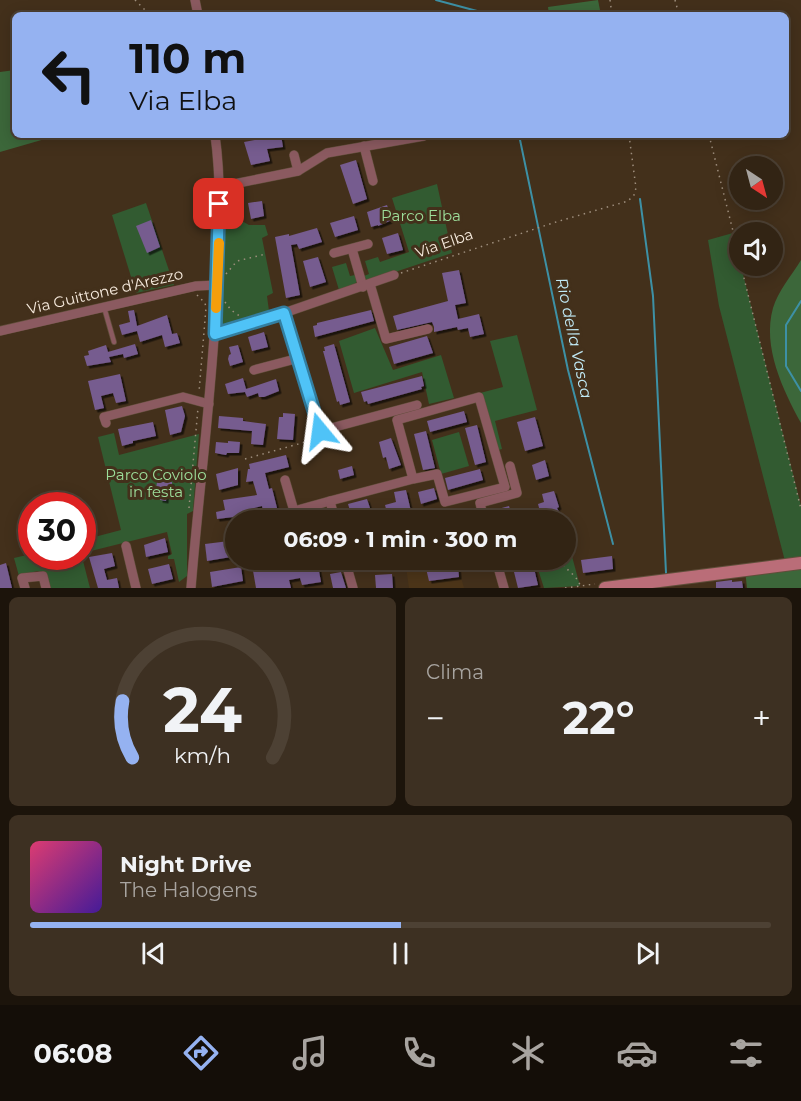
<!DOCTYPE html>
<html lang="it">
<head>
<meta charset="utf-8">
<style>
  body { margin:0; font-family:Montserrat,sans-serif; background:#3d3022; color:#f1f3f6; height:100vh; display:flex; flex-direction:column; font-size:22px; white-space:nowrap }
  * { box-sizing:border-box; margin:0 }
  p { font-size:20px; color:#a8a4a0 }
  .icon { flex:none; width:33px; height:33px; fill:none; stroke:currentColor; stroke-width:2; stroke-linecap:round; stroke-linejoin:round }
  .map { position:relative; height:588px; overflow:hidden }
  .drawer { display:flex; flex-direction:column; gap:9px; padding:9px; background:#1c140b; flex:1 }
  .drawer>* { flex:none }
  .hud { position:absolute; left:12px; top:12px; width:777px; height:126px; border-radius:9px; box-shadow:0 3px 15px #0003,0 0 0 2px #4d4134; background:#95b2f1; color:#111; overflow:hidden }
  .needle { width:39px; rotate:144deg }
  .fabs { position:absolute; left:729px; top:156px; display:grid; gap:12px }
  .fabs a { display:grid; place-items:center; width:54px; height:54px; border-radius:50%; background:#322414; box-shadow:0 3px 15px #0003,0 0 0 2px #4d4134; font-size:30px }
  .speed { position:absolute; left:18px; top:492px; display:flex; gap:12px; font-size:30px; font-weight:700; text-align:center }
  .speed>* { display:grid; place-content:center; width:78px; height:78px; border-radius:50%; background:#322414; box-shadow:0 3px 15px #0003,0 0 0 2px #4d4134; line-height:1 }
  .speed .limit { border:9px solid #d22; background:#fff; color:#111 }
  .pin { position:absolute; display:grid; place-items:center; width:51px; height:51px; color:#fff; margin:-26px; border-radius:12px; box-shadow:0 3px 9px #0006 }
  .me { position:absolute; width:66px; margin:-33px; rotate:344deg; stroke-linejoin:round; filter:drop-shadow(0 0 4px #0008) }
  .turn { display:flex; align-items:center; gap:21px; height:126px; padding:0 18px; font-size:27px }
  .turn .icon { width:78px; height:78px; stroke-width:2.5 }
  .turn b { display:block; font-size:42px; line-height:51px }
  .big { font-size:45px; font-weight:700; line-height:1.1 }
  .drawer .tile { flex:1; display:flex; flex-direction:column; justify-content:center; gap:9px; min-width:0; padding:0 21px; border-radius:9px; background:#3d3022 }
  .drawer .dial { align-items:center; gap:0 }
  .dial svg { height:156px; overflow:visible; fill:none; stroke:#4d4134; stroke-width:7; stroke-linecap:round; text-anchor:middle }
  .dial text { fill:#f1f3f6; stroke:none }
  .song { display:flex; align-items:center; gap:18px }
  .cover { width:72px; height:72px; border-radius:9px; background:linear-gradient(135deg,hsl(340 70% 55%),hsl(260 70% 35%)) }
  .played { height:6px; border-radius:3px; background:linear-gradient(90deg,#95b2f1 50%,#4d4134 50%) }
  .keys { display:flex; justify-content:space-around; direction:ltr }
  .heat { display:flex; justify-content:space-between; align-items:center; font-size:33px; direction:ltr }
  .drawer .tiles { flex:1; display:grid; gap:9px; grid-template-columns:1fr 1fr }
  .tile:last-child { grid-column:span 2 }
  .trip { position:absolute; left:225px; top:510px; width:351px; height:60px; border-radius:30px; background:#322414; box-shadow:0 3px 15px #0003,0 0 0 2px #4d4134; font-weight:700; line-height:60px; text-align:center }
  .dock { display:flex; height:96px; justify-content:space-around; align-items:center; background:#140e08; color:#a8a4a0 }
  .dock .icon { width:42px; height:42px }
  .dock .on { color:#95b2f1 }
  .dock b { font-size:27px; color:#f1f3f6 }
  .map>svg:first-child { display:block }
  .built { fill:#4c3519 }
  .green { fill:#325b31 }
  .forest { fill:#3c673a }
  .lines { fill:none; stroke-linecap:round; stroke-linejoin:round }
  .stream { stroke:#3d90a5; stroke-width:2 }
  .building { fill:#765b8f; filter:url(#shadow) }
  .lane-casing { stroke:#604e3a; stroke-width:6 }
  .street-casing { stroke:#604e3a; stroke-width:10 }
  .secondary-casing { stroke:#604e3a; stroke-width:14 }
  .path { stroke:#9f8f7e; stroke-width:1.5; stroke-dasharray:1.5 4.5; stroke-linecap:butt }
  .lane { stroke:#8b5a60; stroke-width:4.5 }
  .street { stroke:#8b5a60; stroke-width:9 }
  .secondary { stroke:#ba6d78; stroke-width:12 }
  .route-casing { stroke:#337fa1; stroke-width:15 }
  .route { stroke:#4fc3f7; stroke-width:10 }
  .slow { stroke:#f59e0b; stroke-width:10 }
  .labels { text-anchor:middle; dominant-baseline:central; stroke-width:6; stroke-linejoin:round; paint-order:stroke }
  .park-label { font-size:15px; fill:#9dde9a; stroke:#43301b }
  .street-label { font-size:15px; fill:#f7ebde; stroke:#43301b }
  .water-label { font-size:16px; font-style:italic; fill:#c1eaf6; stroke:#43301b }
</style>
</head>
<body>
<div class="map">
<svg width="801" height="588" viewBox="0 0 801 588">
  <defs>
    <filter id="shadow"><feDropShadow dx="2.5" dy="2.5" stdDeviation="0" flood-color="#0009"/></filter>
  </defs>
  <rect width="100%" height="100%" fill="#43301b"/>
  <path class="built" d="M405 560H456L464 588H409Z"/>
  <g class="green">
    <path d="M437 184 452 253 371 280H367L364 276 369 274 365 261 378 257 380 262 409 252 392 198Z"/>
    <path d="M146 203 174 285 136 293 112 215Z"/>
    <path d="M240 220 249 225H265L268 235 262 238 273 293 267 296 269 311 225 326 221 324 224 226Z"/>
    <path d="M733 233 740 266H741L801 506V563L786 565 719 306 708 240Z"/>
    <path d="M346 263 350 276 355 275 357 281 354 285 339 290 332 267Z"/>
    <path d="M375 328 393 370 441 355 454 398 429 404 422 372 354 393 339 341Z"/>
    <path d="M517 335 537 410 495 421 502 449 494 451 480 393 503 387 490 341Z"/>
    <path d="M459 432 469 466 441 474 432 440Z"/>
    <path d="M114 433 119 455 199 434 193 511 187 514V576L179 582 174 559H168V556L172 554 167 532 83 553V540L121 530 98 437Z"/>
    <path d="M566 534 580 586 544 588 535 560H566Z"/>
    <path d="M31 554 32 556 82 557 90 588H49L45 573 37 571 19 576 14 558Z"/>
  </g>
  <g class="forest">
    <path d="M598 0 601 15H549L548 7Z"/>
    <path d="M15 70V135H43L45 139 0 152V72Z"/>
    <path d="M801 260V423C783 390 762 347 773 308 778 291 792 275 801 260Z"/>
    <path d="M801 563V588H747L745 570Z"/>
  </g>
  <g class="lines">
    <g class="stream">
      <path d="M436 0 492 15"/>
      <path d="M519 135 568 370 613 544"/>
      <path d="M640 199 653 296 666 573"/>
      <path d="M801 301 786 325V366L801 391"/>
    </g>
  </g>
  <g class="building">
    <path d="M281 135 283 147 267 149 270 161 251 165 244 142Z"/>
    <path d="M356 160 367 199 353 204 340 165Z"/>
    <path d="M262 201 264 216 251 219 248 203Z"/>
    <path d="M387 205 392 220 378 226V225L371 227 367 212Z"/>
    <path d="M354 216 358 230 335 237 330 223Z"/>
    <path d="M151 220 160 247 147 253 136 226Z"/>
    <path d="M317 228 322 242 299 249 297 244 291 245 300 295 286 298 275 237 289 234V236Z"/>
    <path d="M398 233 403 250 387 254 382 238Z"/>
    <path d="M318 257 326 282 310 287 303 261Z"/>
    <path d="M459 270 466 303 455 305 458 319 479 314 484 334 470 337 468 328 458 330 457 327 434 332V327L432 322 397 330 393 316 448 301 442 273Z"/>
    <path d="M134 310 137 326 167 315 172 334 177 333 180 343 165 347 162 335 140 342 137 331 122 335 119 325 130 322 128 311Z"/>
    <path d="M371 310 374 321 315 337 313 326 317 325V323Z"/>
    <path d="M264 332 268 347 252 351 248 337Z"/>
    <path d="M427 336 433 353 394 364 389 347Z"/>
    <path d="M135 344 138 354 124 358 123 354 109 357 111 362 87 366 84 356 89 355 88 351 106 345 108 352Z"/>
    <path d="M334 344 350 402 340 405 339 401 337 402 323 351H325L324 347Z"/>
    <path d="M238 345 243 362 230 366 228 359 229 355 231 354 229 347Z"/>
    <path d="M120 374 126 401 116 403 113 393 101 396 104 408 95 410 88 381Z"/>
    <path d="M422 376 424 386 421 387 422 389 368 404 367 401 364 402 361 392Z"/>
    <path d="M243 378 246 389 276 379 279 391 264 397H259L258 393 247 397 245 392 228 394 225 384Z"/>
    <path d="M182 406 185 416 181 432 170 435 165 410Z"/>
    <path d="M464 411 467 422 430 432 427 421Z"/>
    <path d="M283 413 295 414 293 440 277 439 279 417H283Z"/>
    <path d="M219 416 243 418V421L266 424 263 445 251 444 252 431 218 428Z"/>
    <path d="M535 417 543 446 525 451 517 422Z"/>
    <path d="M153 422 156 436 133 441V443L122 446 118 429Z"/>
    <path d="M477 425 486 462 475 465 465 428Z"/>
    <path d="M426 431 435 468 423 470 414 434Z"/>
    <path d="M391 438 401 465 389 469 386 457 383 458 379 442Z"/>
    <path d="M228 441 240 442 239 453H227L226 455 215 453 216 442 228 443Z"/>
    <path d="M286 455 289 467 265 473 269 489 272 488 278 512 283 510 286 520H265L262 506 250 509V515L217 519 216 512 225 510 223 500 257 495 253 481 246 482 248 469H250L249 464Z"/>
    <path d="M545 460 549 476 536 480 532 465Z"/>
    <path d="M352 466 354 475 340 479 338 470Z"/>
    <path d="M238 468V485L219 490 216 474Z"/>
    <path d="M480 469 483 480 448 490 445 478Z"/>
    <path d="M157 482H172V491L167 490 166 501 160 500V490H156Z"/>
    <path d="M434 488 437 499 421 504 418 492Z"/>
    <path d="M406 490 413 520H389L385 505 396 502 394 492Z"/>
    <path d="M554 491 559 507 557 508 559 512 541 515 538 504 544 502 542 494Z"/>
    <path d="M367 499 372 514 369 515 371 520H356L354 514H351L348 504Z"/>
    <path d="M509 506 513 520H501L498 509Z"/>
    <path d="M325 513 327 520H302V519Z"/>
    <path d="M436 513 438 520H414V519Z"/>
    <path d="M165 538 168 552 146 557 144 545Z"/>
    <path d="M229 541 231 557 207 561 205 544Z"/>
    <path d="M112 553 115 566 104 569 107 580 117 578 119 588H98L89 557Z"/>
    <path d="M612 556 613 569 583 573 581 560Z"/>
    <path d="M279 560H286L287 566 299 564 298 560H317L321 582 302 585 300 578 289 580 291 588H256L252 565Z"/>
    <path d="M424 560H436L437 569 458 566 459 577 429 581Z"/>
    <path d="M524 560H532L538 585 518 588 512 564Z"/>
    <path d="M6 563 12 588H0V565Z"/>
    <path d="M169 564 173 579 152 584 148 569Z"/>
    <path d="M241 567 243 581 212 587 210 572Z"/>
    <path d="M341 572 346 588H333L330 574Z"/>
    <path d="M392 574 393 588H376L375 575Z"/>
    <path d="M732 580V582L742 581 743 588H716V582Z"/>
  </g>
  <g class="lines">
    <g class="lane-casing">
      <path id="lane" d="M104 307 114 342"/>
    </g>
    <g class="street-casing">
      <g id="street">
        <path d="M195 0 198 15"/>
        <path d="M364 146 373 181"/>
        <path d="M294 155 298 171"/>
        <path d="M219 187 298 171 327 153 424 136"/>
        <path d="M352 249 363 287"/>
        <path d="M334 253 368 244"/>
        <path d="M370 284 386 339 428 329"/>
        <path d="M284 313 320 431 417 405"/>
        <path d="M0 331 196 286 217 285"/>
        <path d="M215 334 284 313 394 275"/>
        <path d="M254 370 299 358"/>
        <path d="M106 423 104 417 183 397 209 404"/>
        <path d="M285 480 294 511 330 501"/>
        <path d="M335 520 330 501 413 479 397 420 479 397 505 487 445 502 437 474 413 479"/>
        <path d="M484 520 480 503 517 493 510 466"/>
        <path d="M126 546 136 588"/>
        <path d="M345 560 353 588"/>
        <path d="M496 560 504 588"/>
        <path d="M25 588 22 578 43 576 46 588"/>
        <path d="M191 588C199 487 213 387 217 286 219 236 222 185 215 135"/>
      </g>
    </g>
    <g class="secondary-casing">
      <path id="secondary" d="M605 588 801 563"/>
    </g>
    <g class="path">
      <path d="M135 0 145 10 174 15"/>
      <path d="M610 0 612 15"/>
      <path d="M675 0 679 15"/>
      <path d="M709 135 740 259"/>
      <path d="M741 266 801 509"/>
      <path d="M401 273 556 222 628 201 634 195 636 188 629 135"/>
      <path d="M226 274 237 261 266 254"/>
      <path d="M197 295 205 303 206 308 199 392"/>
      <path d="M225 302 231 310 241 317"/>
      <path d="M245 459 316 439"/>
      <path d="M189 508 198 408"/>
      <path d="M560 560C565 570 576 574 580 585"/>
      <path d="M565 588 595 584"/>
    </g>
    <use href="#lane" class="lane"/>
    <use href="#street" class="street"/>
    <use href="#secondary" class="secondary"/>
  </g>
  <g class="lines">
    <g class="route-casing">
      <path id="route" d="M219 204 215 334 284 313 320 431"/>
    </g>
    <use href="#route" class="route"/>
    <path class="slow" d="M216 308 219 243"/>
  </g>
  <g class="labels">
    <g class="park-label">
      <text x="421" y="215">Parco Elba</text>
      <text x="156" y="474">Parco Coviolo<tspan x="156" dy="17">in festa</tspan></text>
    </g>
    <g class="street-label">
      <text transform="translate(444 243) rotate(-19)">Via Elba</text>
      <text transform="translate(105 291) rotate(-13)">Via Guittone d'Arezzo</text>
    </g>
    <g class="water-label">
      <text transform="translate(574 338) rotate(78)">Rio della Vasca</text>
    </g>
  </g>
</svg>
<div class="fabs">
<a><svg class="needle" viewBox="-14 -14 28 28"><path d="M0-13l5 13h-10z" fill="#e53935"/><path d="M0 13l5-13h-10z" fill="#a8a4a0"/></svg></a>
<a><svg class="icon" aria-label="sound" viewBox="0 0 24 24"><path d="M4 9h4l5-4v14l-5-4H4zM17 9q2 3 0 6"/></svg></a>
</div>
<div class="speed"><div class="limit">30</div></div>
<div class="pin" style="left:219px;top:204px;background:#d93025"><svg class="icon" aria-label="arrive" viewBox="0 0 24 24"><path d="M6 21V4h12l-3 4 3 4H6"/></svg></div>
<svg class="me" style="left:320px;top:431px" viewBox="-20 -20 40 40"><path d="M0-17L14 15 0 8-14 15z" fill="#4fc3f7" stroke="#fff" stroke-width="4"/></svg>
<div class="trip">06:09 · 1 min · 300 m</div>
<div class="hud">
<div class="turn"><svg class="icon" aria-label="left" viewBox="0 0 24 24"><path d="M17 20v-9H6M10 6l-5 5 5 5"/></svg><div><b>110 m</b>Via Elba</div></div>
</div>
</div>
<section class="drawer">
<div class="tiles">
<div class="tile dial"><svg viewBox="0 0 100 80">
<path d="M14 69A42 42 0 1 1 86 69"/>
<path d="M14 69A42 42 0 0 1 9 40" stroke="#95b2f1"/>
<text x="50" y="56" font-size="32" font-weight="700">24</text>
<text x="50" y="72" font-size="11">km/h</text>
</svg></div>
<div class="tile"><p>Clima</p>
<div class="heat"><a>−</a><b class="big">22°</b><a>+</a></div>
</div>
<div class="tile">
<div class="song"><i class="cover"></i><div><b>Night Drive</b><p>The Halogens</p></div></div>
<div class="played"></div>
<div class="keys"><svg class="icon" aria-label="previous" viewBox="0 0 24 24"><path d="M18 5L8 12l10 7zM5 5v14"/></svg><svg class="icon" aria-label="pause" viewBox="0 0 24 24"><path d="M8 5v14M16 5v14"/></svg><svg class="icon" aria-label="next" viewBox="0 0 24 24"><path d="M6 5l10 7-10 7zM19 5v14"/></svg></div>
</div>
</div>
</section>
<nav class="dock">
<b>06:08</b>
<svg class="icon on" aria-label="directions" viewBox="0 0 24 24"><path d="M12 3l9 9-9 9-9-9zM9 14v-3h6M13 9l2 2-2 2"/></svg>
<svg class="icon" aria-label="music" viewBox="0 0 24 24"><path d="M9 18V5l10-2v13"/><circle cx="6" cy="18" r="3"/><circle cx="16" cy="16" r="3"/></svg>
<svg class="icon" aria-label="phone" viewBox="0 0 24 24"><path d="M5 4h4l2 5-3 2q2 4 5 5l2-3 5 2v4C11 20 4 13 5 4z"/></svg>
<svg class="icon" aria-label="climate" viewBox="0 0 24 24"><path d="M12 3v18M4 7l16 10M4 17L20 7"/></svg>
<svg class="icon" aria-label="car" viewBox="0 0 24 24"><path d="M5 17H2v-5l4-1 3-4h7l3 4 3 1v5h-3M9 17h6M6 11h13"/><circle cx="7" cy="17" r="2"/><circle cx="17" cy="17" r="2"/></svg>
<svg class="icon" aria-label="filters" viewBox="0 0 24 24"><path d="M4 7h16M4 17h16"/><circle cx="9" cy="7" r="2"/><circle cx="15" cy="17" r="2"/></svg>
</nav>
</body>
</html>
